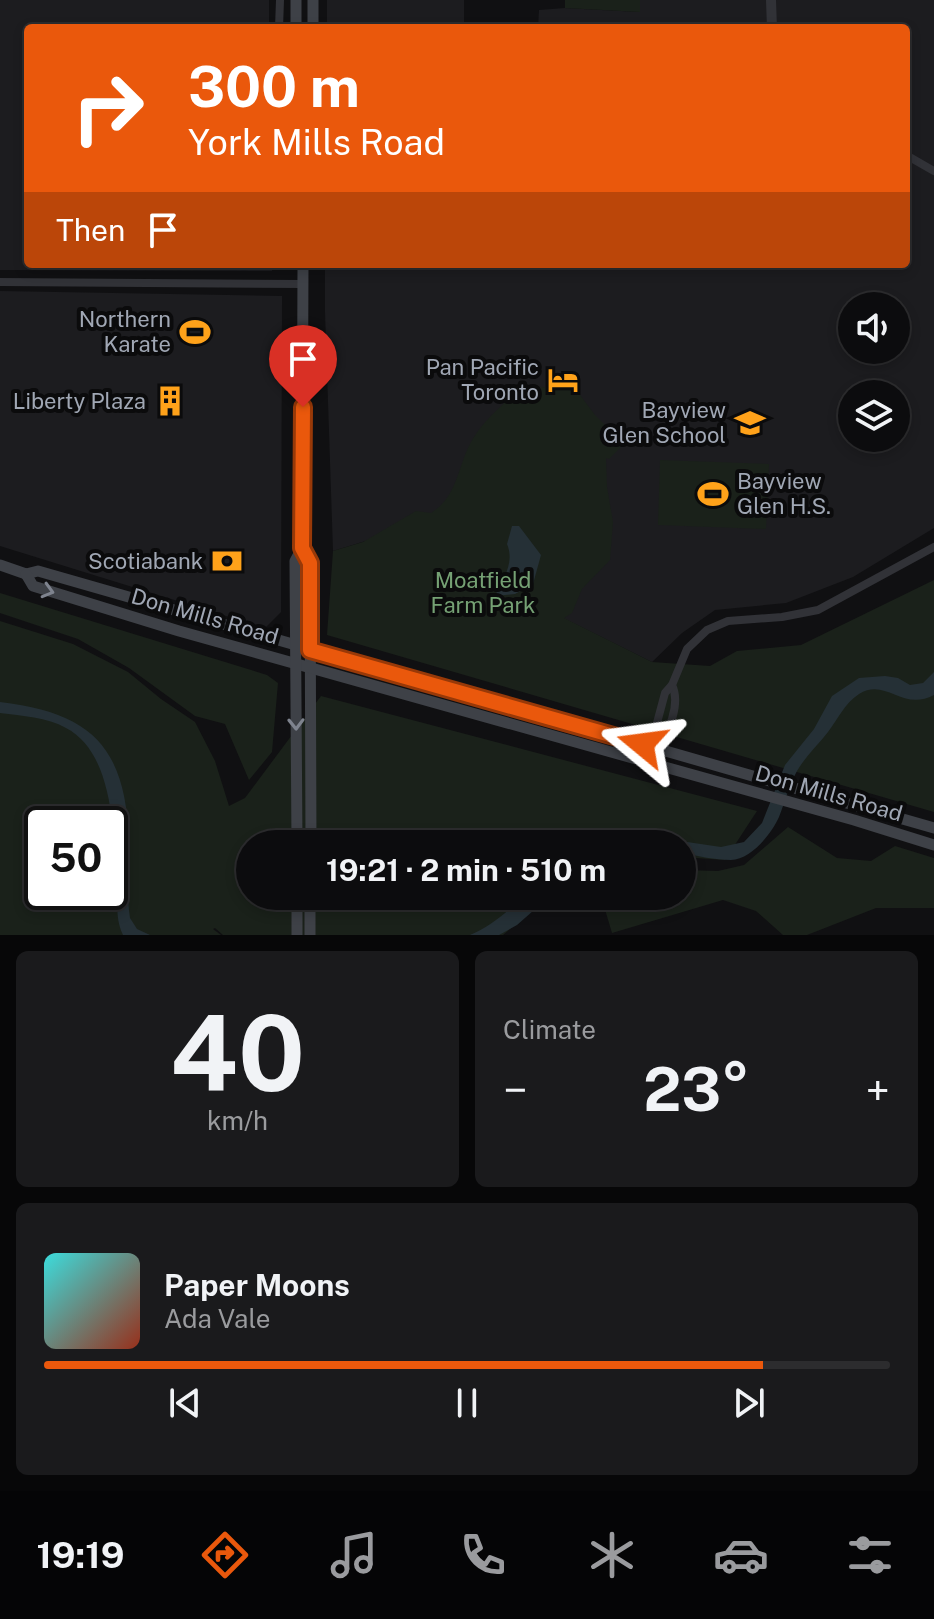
<!DOCTYPE html>
<html lang="en">
<head>
<meta charset="utf-8">
<style>
  body { margin:0; font-family:"Public Sans",sans-serif; background:#1a1a1c; color:#f1f3f6; height:100vh; display:flex; flex-direction:column; font-size:30px; white-space:nowrap }
  * { box-sizing:border-box; margin:0 }
  p { font-size:26px; color:#9a9b9e }
  .icon { flex:none; width:44px; height:44px; fill:none; stroke:currentColor; stroke-width:2; stroke-linecap:round; stroke-linejoin:round }
  .map { position:relative; height:935px; overflow:hidden }
  .panel { display:flex; flex-direction:column; gap:16px; padding:16px; background:#070708; flex:1 }
  .panel>* { flex:none }
  .top-card { position:absolute; left:24px; top:24px; width:886px; height:244px; border-radius:8px; box-shadow:0 4px 12px #0003,0 0 0 2px #2c2c2e; background:#ea580c; color:#fff; overflow:hidden }
  .buttons { position:absolute; left:838px; top:292px; display:grid; gap:16px }
  .buttons a { display:grid; place-items:center; width:72px; height:72px; border-radius:50%; background:#0c0c0e; box-shadow:0 4px 12px #0003,0 0 0 2px #2c2c2e; font-size:40px }
  .speed { position:absolute; left:24px; top:806px; display:flex; gap:16px; font-size:40px; font-weight:700; text-align:center }
  .speed>* { display:grid; place-content:center; width:104px; height:104px; border-radius:50%; background:#0c0c0e; box-shadow:0 4px 12px #0003,0 0 0 2px #2c2c2e; line-height:1 }
  .speed .limit { border:4px solid #111; border-radius:12px; background:#fff; color:#111 }
  .pin { position:absolute; display:grid; place-items:center; width:68px; height:68px; color:#fff; margin:-82px -34px; border-radius:50% 50% 50% 0; rotate:-45deg; box-shadow:0 0 8px #0007 }
  .pin .icon { rotate:45deg }
  .me { position:absolute; width:88px; margin:-44px; rotate:286deg; stroke-linejoin:round; filter:drop-shadow(0 0 6px #0008) }
  .turn { display:flex; align-items:center; gap:28px; height:168px; padding:0 32px; font-size:36px }
  .turn .icon { width:104px; height:104px; stroke-width:2.5 }
  .turn b { display:block; font-size:56px; line-height:68px }
  .then { display:flex; align-items:center; height:76px; padding:0 32px; background:#0003; gap:16px; font-size:30px }
  .big { font-size:60px; font-weight:700; line-height:1.1 }
  .panel .card { flex:1; display:flex; flex-direction:column; justify-content:center; gap:12px; min-width:0; padding:0 28px; border-radius:12px; background:#1a1a1c }
  .panel .dial { align-items:center; gap:0 }
  .dial b { font-size:104px; line-height:1 }
  .song { display:flex; align-items:center; gap:24px }
  .cover { width:96px; height:96px; border-radius:12px; background:linear-gradient(135deg,hsl(180 70% 55%),hsl(10 70% 35%)) }
  .played { height:8px; border-radius:4px; background:linear-gradient(90deg,#ea580c 85%,#2c2c2e 85%) }
  .keys { display:flex; justify-content:space-around; direction:ltr }
  .heat { display:flex; justify-content:space-between; align-items:center; font-size:44px; direction:ltr }
  .panel .tiles { flex:1; display:grid; gap:16px; grid-template-columns:1fr 1fr }
  .card:last-child { grid-column:span 2 }
  .trip { position:absolute; left:236px; top:830px; width:460px; height:80px; border-radius:40px; background:#0c0c0e; box-shadow:0 4px 12px #0003,0 0 0 2px #2c2c2e; font-weight:700; line-height:80px; text-align:center }
  .menu { display:flex; height:128px; justify-content:space-around; align-items:center; background:#050506; color:#9a9b9e }
  .menu .icon { width:56px; height:56px }
  .menu .current { color:#ea580c }
  .menu b { font-size:36px; color:#f1f3f6 }
  .map>svg:first-child { display:block }
  .built { fill:#1c1c1f; fill-rule:evenodd }
  .green { fill:#1a211a; fill-rule:evenodd }
  .water { fill:#253036 }
  .lines { fill:none; stroke-linecap:round; stroke-linejoin:round }
  .minor { stroke:#313237; stroke-width:8 }
  .tertiary { stroke:#313237; stroke-width:10 }
  .secondary { stroke:#3e4147; stroke-width:11 }
  .oneway { stroke:#7e838e }
  .route-casing { stroke:#983908; stroke-width:20 }
  .route { stroke:#ea580c; stroke-width:14 }
  .labels { text-anchor:middle; dominant-baseline:central; stroke-width:8; stroke-linejoin:round; paint-order:stroke }
  .poi-label { font-size:22px; fill:#a0a7b4; stroke:#0b0b0c; text-anchor:end }
  .park-label { font-size:22px; fill:#75a174; stroke:#0b0b0c }
  .street-label { font-size:22px; fill:#a0a7b4; stroke:#0b0b0c }
</style>
</head>
<body>
<div class="map">
<svg width="934" height="935" viewBox="0 0 934 935">
  <rect width="100%" height="100%" fill="#101012"/>
  <g class="built">
    <path d="M0 0H269V28H28V264H272V271L0 270Z"/>
    <rect x="327" y="0" width="137" height="28"/>
    <path d="M640 0H934V528L853 577 786 603 715 610 682 633 652 662 563 618 444 517 333 551 325 312V264H906V28H538L539 10 565 8 640 12ZM852 306H896V350H852ZM852 394H896V438H852Z"/>
    <path d="M0 291 282 296 281 612 265 628 0 546Z"/>
  </g>
  <g class="green">
    <path d="M565 0H640V12L565 8Z"/>
    <path d="M523 385 577 391 595 415 624 444 609 459 606 458 607 487 613 522 610 560 582 589 572 613 564 618 652 662 710 666 737 651 801 645 934 580V812L327 635 333 551 363 542 416 511 431 513C460 495 457 463 474 437 486 418 507 401 523 385Z"/>
    <path d="M660 460 769 464 766 529 658 525Z"/>
    <path d="M0 593 267 675 278 683 272 752 249 780 225 724 195 716 129 668 78 639 0 613Z"/>
    <path d="M0 621 73 644 128 672 161 699 195 722 215 761 229 806 245 798 321 696 757 811 725 860 682 857V844H250V896H548L503 935H223L215 928 213 929 221 935H0ZM42 824H110V892H42Z"/>
    <path d="M788 827 837 858 871 861 895 846 934 858V908H876L807 935H783L756 911 723 900 612 933 601 896H682V870L718 871 744 865Z"/>
  </g>
  <g class="water">
    <path d="M512 526H519L541 555 533 584 515 594 495 596C503 579 515 563 507 544Z"/>
    <path d="M934 672V695C902 712 886 677 859 694 844 704 838 719 828 732 818 745 805 757 797 771 789 785 785 802 779 817 772 833 751 860 731 860 715 860 698 856 682 853V844H612L660 838 721 847 744 842 762 823 785 765 814 729 832 696 859 678 885 676 898 678 910 685 923 683Z"/>
    <path d="M0 702C94 713 126 749 129 843 129 868 126 893 130 918L137 929 150 935H123C114 916 119 901 117 881 113 833 114 753 66 728 47 717 22 716 0 713Z"/>
    <path d="M524 896H550L517 925 499 935H470C491 926 507 912 524 896Z"/>
  </g>
  <g class="lines">
    <g class="minor">
      <path d="M279 28 280 0"/>
      <path d="M906 155 934 171"/>
      <path d="M0 282 303 284"/>
      <path d="M655 749C669 734 681 704 672 685"/>
      <path d="M651 763 655 749 654 734 665 693 672 685 687 649 707 630 728 621 782 617 818 610 934 547"/>
    </g>
    <path class="tertiary" d="M771 0 772 28"/>
    <g class="secondary">
      <path d="M296 0V28"/>
      <path d="M313 0V28"/>
      <path d="M303 264 302 548 310 563 311 844"/>
      <path d="M0 565 26 574 38 571 934 828"/>
      <path d="M26 574 33 586 179 631 854 820 934 845"/>
      <path d="M297 844 295 561 302 548"/>
      <path d="M297 935V896"/>
      <path d="M310 935V896"/>
    </g>
  </g>
  <defs><path id="oneway-chevron" d="M-2-3.5L2.5 0L-2 3.5" fill="none" stroke-width="1.6" stroke-linecap="round" stroke-linejoin="round" transform="scale(2)"/></defs>
  <g class="oneway">
    <use href="#oneway-chevron" transform="translate(48 591) rotate(16)"/>
    <use href="#oneway-chevron" transform="translate(296 724) rotate(89)"/>
  </g>
  <g class="lines">
    <g class="route-casing">
      <path id="route" d="M303 407 302 548 310 563V650L642 744"/>
    </g>
    <use href="#route" class="route"/>
  </g>
  <defs>
    <g id="stadium-bare" transform="scale(2.4)"><path d="M0-5a6.5 5 0 1 0 0 10a6.5 5 0 1 0 0-10ZM-3.5-1.8h7v3.6h-7Z" fill="#ffa21a" stroke="#0b0b0c" stroke-width="2.5" paint-order="stroke"/></g>
    <g id="hotel-bare" transform="scale(2.4)"><path d="M-6-4.5h1.5V1H6V5H4.5V3h-9V5H-6ZM-4 0a1.8 1.8 0 1 1 3.6 0ZM.5 0V-2.5h3Q6-2.5 6 0Z" fill="#ffa21a" stroke="#0b0b0c" stroke-width="2.5" paint-order="stroke"/></g>
    <g id="building-bare" transform="scale(2.4)"><path d="M-4-6H4V6H1V3H-1V6H-4ZM-2.5-4.3h1.7v1.8h-1.7ZM.8-4.3h1.7v1.8H.8ZM-2.5-1h1.7V.8h-1.7ZM.8-1h1.7V.8H.8Z" fill="#ffa21a" stroke="#0b0b0c" stroke-width="2.5" paint-order="stroke"/></g>
    <g id="school-bare" transform="scale(2.4)"><path d="M0-5L7-2L0 1L-7-2ZM-4 1L0 2.5L4 1V4Q0 6-4 4Z" fill="#ffa21a" stroke="#0b0b0c" stroke-width="2.5" paint-order="stroke"/></g>
    <g id="bank-bare" transform="scale(2.4)"><path d="M-6-4H6V4H-6ZM0-2.3a2.3 2.3 0 1 0 0 4.6a2.3 2.3 0 1 0 0-4.6Z" fill="#ffa21a" stroke="#0b0b0c" stroke-width="2.5" paint-order="stroke"/></g>
  </defs>
  <g fill-rule="evenodd">
    <use href="#stadium-bare" x="195" y="332"/>
    <use href="#hotel-bare" x="563" y="380"/>
    <use href="#building-bare" x="170" y="401"/>
    <use href="#school-bare" x="750" y="423"/>
    <use href="#stadium-bare" x="713" y="494"/>
    <use href="#bank-bare" x="227" y="561"/>
  </g>
  <g class="labels">
    <g class="poi-label">
      <text x="171" y="319">Northern<tspan x="171" dy="25">Karate</tspan></text>
      <text x="539" y="367">Pan Pacific<tspan x="539" dy="25">Toronto</tspan></text>
      <text x="146" y="401">Liberty Plaza</text>
      <text x="726" y="410">Bayview<tspan x="726" dy="25">Glen School</tspan></text>
      <text x="737" y="481" text-anchor="start">Bayview<tspan x="737" dy="25">Glen H.S.</tspan></text>
      <text x="203" y="561">Scotiabank</text>
    </g>
    <g class="park-label">
      <text x="483" y="580">Moatfield<tspan x="483" dy="25">Farm Park</tspan></text>
    </g>
    <g class="street-label">
      <text transform="translate(205 616) rotate(16)">Don Mills Road</text>
      <text transform="translate(829 793) rotate(16)">Don Mills Road</text>
    </g>
  </g>
</svg>
<div class="buttons">
<a><svg class="icon" aria-label="sound" viewBox="0 0 24 24"><path d="M4 9h4l5-4v14l-5-4H4zM17 9q2 3 0 6"/></svg></a>
<a><svg class="icon" aria-label="layers" viewBox="0 0 24 24"><path d="M12 4l9 5-9 5-9-5zM3 14l9 5 9-5"/></svg></a>
</div>
<div class="speed"><div class="limit">50</div></div>
<div class="pin" style="left:303px;top:407px;background:#d93025"><svg class="icon" aria-label="arrive" viewBox="0 0 24 24"><path d="M6 21V4h12l-3 4 3 4H6"/></svg></div>
<svg class="me" style="left:642px;top:744px" viewBox="-20 -20 40 40"><path d="M0-17L14 15 0 8-14 15z" fill="#ea580c" stroke="#fff" stroke-width="4"/></svg>
<div class="trip">19:21 · 2 min · 510 m</div>
<div class="top-card">
<div class="turn"><svg class="icon" aria-label="right" viewBox="0 0 24 24"><path d="M7 20v-9h11M14 6l5 5-5 5"/></svg><div><b>300 m</b>York Mills Road</div></div>
<div class="then">Then<svg class="icon" aria-label="arrive" viewBox="0 0 24 24"><path d="M6 21V4h12l-3 4 3 4H6"/></svg></div>
</div>
</div>
<section class="panel">
<div class="tiles">
<div class="card dial"><b>40</b><p>km/h</p></div>
<div class="card"><p>Climate</p>
<div class="heat"><a>−</a><b class="big">23°</b><a>+</a></div>
</div>
<div class="card">
<div class="song"><i class="cover"></i><div><b>Paper Moons</b><p>Ada Vale</p></div></div>
<div class="played"></div>
<div class="keys"><svg class="icon" aria-label="previous" viewBox="0 0 24 24"><path d="M18 5L8 12l10 7zM5 5v14"/></svg><svg class="icon" aria-label="pause" viewBox="0 0 24 24"><path d="M8 5v14M16 5v14"/></svg><svg class="icon" aria-label="next" viewBox="0 0 24 24"><path d="M6 5l10 7-10 7zM19 5v14"/></svg></div>
</div>
</div>
</section>
<nav class="menu">
<b>19:19</b>
<svg class="icon current" aria-label="directions" viewBox="0 0 24 24"><path d="M12 3l9 9-9 9-9-9zM9 14v-3h6M13 9l2 2-2 2"/></svg>
<svg class="icon" aria-label="music" viewBox="0 0 24 24"><path d="M9 18V5l10-2v13"/><circle cx="6" cy="18" r="3"/><circle cx="16" cy="16" r="3"/></svg>
<svg class="icon" aria-label="phone" viewBox="0 0 24 24"><path d="M5 4h4l2 5-3 2q2 4 5 5l2-3 5 2v4C11 20 4 13 5 4z"/></svg>
<svg class="icon" aria-label="climate" viewBox="0 0 24 24"><path d="M12 3v18M4 7l16 10M4 17L20 7"/></svg>
<svg class="icon" aria-label="car" viewBox="0 0 24 24"><path d="M5 17H2v-5l4-1 3-4h7l3 4 3 1v5h-3M9 17h6M6 11h13"/><circle cx="7" cy="17" r="2"/><circle cx="17" cy="17" r="2"/></svg>
<svg class="icon" aria-label="filters" viewBox="0 0 24 24"><path d="M4 7h16M4 17h16"/><circle cx="9" cy="7" r="2"/><circle cx="15" cy="17" r="2"/></svg>
</nav>
</body>
</html>
